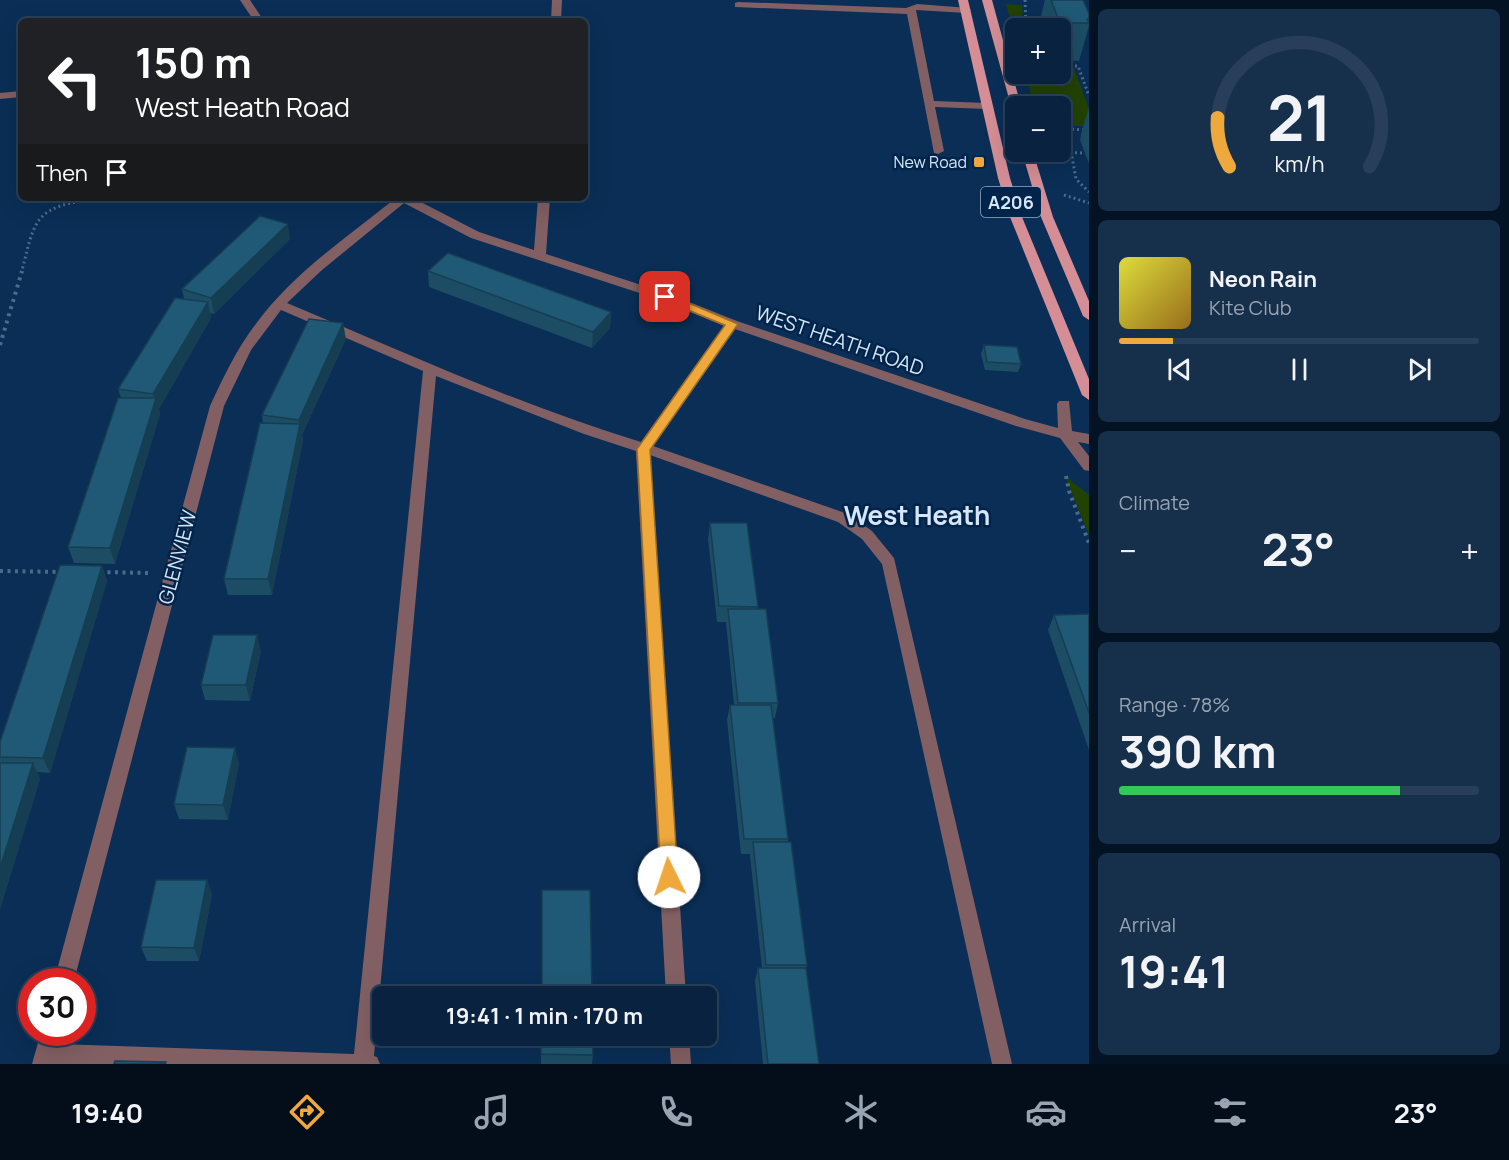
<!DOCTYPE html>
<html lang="en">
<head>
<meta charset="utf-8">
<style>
  body { margin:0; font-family:Manrope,sans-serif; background:#162f4b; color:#f1f3f6; height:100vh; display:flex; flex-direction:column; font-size:22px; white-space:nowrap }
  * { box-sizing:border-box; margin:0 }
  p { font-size:20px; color:#98a4b1 }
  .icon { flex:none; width:33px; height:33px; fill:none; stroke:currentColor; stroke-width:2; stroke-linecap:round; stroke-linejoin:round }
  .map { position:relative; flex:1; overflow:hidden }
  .drawer { display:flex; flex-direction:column; gap:9px; padding:9px; background:#041323; width:420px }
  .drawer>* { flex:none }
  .top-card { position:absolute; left:18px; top:18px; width:570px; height:183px; border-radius:9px; box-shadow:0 6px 24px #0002,0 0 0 2px #293f59; background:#202124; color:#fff; overflow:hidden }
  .buttons { position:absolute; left:1005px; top:18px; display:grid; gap:12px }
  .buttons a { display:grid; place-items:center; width:66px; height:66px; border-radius:9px; background:#082240; box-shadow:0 6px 24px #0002,0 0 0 2px #293f59; font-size:30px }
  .speed { position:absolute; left:18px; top:968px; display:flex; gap:12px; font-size:30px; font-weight:700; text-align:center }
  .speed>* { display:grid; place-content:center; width:78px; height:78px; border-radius:50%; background:#082240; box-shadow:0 6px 24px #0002,0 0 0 2px #293f59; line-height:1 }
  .speed .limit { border:9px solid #d22; background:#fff; color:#111 }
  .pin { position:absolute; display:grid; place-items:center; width:51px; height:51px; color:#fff; margin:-26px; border-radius:12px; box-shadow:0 3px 9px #0006 }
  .me { position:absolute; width:66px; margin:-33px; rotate:356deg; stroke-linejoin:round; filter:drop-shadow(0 0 4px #0008) }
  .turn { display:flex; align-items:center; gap:21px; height:126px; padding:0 18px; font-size:27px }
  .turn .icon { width:78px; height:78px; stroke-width:2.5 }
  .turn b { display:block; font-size:42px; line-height:51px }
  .then { display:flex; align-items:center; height:57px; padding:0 18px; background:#0003; gap:12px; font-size:22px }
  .big { font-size:45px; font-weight:700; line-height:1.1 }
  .drawer .widget { flex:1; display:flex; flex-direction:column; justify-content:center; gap:9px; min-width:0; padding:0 21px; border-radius:9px; background:#162f4b }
  .drawer .dial { align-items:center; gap:0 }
  .dial svg { height:156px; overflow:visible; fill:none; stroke:#293f59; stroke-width:7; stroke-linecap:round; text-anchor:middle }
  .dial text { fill:#f1f3f6; stroke:none }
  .song { display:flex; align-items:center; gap:18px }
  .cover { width:72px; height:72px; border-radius:9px; background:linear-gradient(135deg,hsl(60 70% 55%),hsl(40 70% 35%)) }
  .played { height:6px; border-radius:3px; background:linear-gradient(90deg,#eea83c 15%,#293f59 15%) }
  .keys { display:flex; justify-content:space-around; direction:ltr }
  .heat { display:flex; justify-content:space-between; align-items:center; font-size:33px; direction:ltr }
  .charge { height:9px; border-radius:4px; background:linear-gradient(90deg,#34c759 78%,#293f59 0) }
  .trip { position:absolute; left:372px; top:986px; width:345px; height:60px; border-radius:9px; background:#082240; box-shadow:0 6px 24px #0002,0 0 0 2px #293f59; font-weight:700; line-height:60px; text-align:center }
  .tabs { display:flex; height:96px; justify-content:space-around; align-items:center; background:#030e1a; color:#98a4b1 }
  .tabs .icon { width:42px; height:42px }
  .tabs .current { color:#eea83c }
  .tabs b { font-size:27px; color:#f1f3f6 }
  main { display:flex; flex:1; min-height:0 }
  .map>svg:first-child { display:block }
  .green { fill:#224201 }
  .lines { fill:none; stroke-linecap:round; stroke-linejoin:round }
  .path-far1 { stroke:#4c6a8b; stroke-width:3; stroke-dasharray:2 3; stroke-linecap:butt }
  .path { stroke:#4c6a8b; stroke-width:4; stroke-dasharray:3 4.5; stroke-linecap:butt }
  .minor { fill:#825f62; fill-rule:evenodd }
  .major { fill:#d58e95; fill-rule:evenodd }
  .wall { fill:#1c4d65 }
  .shaded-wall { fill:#163e52 }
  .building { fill:#205975; stroke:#163e52; stroke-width:1.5 }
  .route { fill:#eea83c; stroke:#9b6d27; stroke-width:1.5 }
  .poi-dot { fill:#eea83c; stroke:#00244a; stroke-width:2 }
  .labels { text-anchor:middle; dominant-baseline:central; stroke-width:5; stroke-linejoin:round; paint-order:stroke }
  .far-poi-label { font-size:16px; fill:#d6e6f8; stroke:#00244a; text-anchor:end }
  .shield { fill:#00244a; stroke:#96acc4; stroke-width:1.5 }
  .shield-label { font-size:18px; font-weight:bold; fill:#d6e6f8 }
  .street-label { font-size:20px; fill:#d6e6f8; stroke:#00244a }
  .district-label { font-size:26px; font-weight:bold; fill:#d6e6f8; stroke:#00244a }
</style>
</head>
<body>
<main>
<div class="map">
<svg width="1089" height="1064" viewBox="0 0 1089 1064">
  <rect width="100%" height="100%" fill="#0a2e56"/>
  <g class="green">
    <path d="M1006 4 1022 5 1023 28H1016L1015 38Z"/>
    <path d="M1061 67 1074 68 1089 109V126H1061L1060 106H1034L1025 74H1060Z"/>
    <path d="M1065 476 1089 495V535Z"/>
  </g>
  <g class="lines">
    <g class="path-far1">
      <path d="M1025 0 1026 28"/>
      <path d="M1060 66H1078L1089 96"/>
      <path d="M1089 130 1067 129 1076 179 1089 192"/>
      <path d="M1050 152 1085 153"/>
      <path d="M1064 195 1089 203"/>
      <path d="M21 273C26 258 28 241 35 227 47 199 91 201 116 198"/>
    </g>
    <g class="path">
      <path d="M0 345 22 271"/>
      <path d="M1066 476 1069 491 1089 543"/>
      <path d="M0 571 62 572"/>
      <path d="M100 572 149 573"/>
    </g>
    <g class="minor">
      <path d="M240 0H250L264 21H254Z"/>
      <path d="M552 0H562L561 21H551Z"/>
      <path d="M738 2 906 8 917 4 969 8 971 10 966 13 916 10 934 101 987 103 992 106 987 109 935 107 944 151 938 154 934 153 907 14 735 7V3Z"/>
      <path d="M21 91V97L0 99V93Z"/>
      <path d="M396 198H413L479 232 534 250 538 198H550L546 254 669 294 737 321 1025 419 1058 428 1057 404 1059 401H1069L1072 431 1089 434V444L1078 442 1089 456V471L1084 470 1060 438 1016 426 735 329 653 446 848 514 872 531 894 558 1012 1064H992L882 564 862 539 838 522 650 455 686 996H666L636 451 584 434 436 376 374 1056 377 1057 380 1064H32L41 1032H61L58 1044 354 1054 423 371 281 310 251 350 224 406 74 981H54L210 406C223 378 236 350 255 325 292 274 347 237 396 198ZM404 203 471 238 661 300 724 326 641 442C519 405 404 352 287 303L322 270Z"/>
      <path d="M669 1035H689L691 1064H671Z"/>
    </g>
    <g class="major">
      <path d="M958 0H968L1010 178 1022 217 1089 379V400L1082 395 1010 217 998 178Z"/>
      <path d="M982 0H992L1021 106H1016V109L1011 106Z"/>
      <path d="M1022 152H1033L1053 217 1089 301V320L1083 316 1041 217Z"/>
    </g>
  </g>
  <g class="wall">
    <path d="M1045 0H1083L1089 14V26L1079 61 1060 60V28H1038Z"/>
    <path d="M1089 107V164L1080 140 1081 136V134Z"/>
    <path d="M290 239 214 314 210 313 211 318 159 409 160 414 115 564 74 563 68 547 121 398 118 389 184 299 182 289Z"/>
    <path d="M428 271 611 312 610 328 592 348 429 287Z"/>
    <path d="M346 339 302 435 303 440 272 595H228L224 579 263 423 262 415Z"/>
    <path d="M984 345 1021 364 1018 372 985 370 981 354Z"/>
    <path d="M710 523 758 607 757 609 778 703 775 718H773L788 839V842L807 965 806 968 819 1064H763L755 981 758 968H762L750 856V854H741L727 720 730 705H734L726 622H717L708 539Z"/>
    <path d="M102 566 107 581 50 773 37 772 40 779 0 909V742Z"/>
    <path d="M1089 614V750L1048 630 1054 615Z"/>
    <path d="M261 651 250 701 205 700 201 685Z"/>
    <path d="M239 763 228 820 179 819 174 804Z"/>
    <path d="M207 880 212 895 199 961H147L141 947Z"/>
    <path d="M541 1035 593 1055 592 1064H541Z"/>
  </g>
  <g class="shaded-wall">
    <path d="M288 224 290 239 214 314 211 298Z"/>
    <path d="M208 302 211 318 159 409 160 414 115 564 110 548 155 400 153 394Z"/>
    <path d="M611 312 610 328 592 348 593 332Z"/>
    <path d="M343 323 346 339 302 435 303 440 272 595 268 579 300 426 299 420Z"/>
    <path d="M102 566 107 581 50 773 43 758Z"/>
    <path d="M257 635 261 651 250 701 246 685Z"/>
    <path d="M235 748 239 763 228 820 223 805Z"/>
    <path d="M33 763 40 779 0 909V868Z"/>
    <path d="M207 880 212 895 199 961 194 948Z"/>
  </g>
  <g class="building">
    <path d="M1051 0H1083L1089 14V19H1087L1089 23H1063L1061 18H1058Z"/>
    <path d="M260 216 288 224 211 298 182 289Z"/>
    <path d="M448 253 611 312 593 332 428 271Z"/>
    <path d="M175 298 208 302 153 394 118 389Z"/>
    <path d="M309 319 343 323 299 420 262 415Z"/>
    <path d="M984 345 1017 347 1021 364 987 362Z"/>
    <path d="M118 398H156L110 548 68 547Z"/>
    <path d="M260 423 300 424 268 579H224Z"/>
    <path d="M710 523H747L758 607 719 606Z"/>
    <path d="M60 565 102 566 43 758 0 757V742Z"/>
    <path d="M728 609H766L778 703H738Z"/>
    <path d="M1089 614V713L1054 615Z"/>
    <path d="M213 635H257L246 685H201Z"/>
    <path d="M730 705H771L788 839H744Z"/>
    <path d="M187 747 235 748 223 805 174 804Z"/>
    <path d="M0 763H33L0 868Z"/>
    <path d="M753 842H791L807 965H766Z"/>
    <path d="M156 880H207L194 948 141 947Z"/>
    <path d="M542 890H590L592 996H542Z"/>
    <path d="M758 968H806L819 1064H768Z"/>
    <path d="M541 1035H592L593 1055 541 1054Z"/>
    <path d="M115 1061 166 1062 165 1064H114Z"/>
  </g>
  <path class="route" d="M665 293 738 324 650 450 678 877 675 883 669 885 663 883 661 877 637 449 725 325 661 299V294Z"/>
  <rect class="poi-dot" x="973" y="156" width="12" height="12" rx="3"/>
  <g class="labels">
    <g class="far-poi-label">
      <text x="967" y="162">New Road</text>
    </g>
    <rect class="shield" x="981" y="187" width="60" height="30" rx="4.5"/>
    <g class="shield-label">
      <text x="1011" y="202">A206</text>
    </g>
    <g class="street-label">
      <text transform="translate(840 340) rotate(19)">WEST HEATH ROAD</text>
      <text transform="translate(177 557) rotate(-75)">GLENVIEW</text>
    </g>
    <g class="district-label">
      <text x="917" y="515">West Heath</text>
    </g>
  </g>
</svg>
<div class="buttons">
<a>+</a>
<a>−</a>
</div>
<div class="speed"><div class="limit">30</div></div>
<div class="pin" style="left:665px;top:297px;background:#d93025"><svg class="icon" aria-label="arrive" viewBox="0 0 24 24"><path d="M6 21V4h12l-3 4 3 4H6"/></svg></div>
<svg class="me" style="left:669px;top:877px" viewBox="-20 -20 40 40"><circle r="19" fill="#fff"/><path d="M0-13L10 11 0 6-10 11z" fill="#eea83c"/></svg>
<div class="trip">19:41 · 1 min · 170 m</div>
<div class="top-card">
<div class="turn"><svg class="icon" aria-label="left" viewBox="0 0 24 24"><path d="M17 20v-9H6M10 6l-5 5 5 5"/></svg><div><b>150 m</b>West Heath Road</div></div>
<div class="then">Then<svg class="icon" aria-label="arrive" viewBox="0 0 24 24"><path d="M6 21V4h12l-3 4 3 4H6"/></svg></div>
</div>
</div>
<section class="drawer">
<div class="widget dial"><svg viewBox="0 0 100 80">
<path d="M14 69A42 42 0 1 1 86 69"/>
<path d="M14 69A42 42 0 0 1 8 44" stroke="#eea83c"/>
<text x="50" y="56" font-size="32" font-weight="700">21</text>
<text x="50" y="72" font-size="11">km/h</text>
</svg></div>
<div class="widget">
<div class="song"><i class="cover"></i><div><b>Neon Rain</b><p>Kite Club</p></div></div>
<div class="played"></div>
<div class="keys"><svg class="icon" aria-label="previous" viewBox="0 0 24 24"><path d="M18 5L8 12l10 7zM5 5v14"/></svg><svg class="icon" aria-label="pause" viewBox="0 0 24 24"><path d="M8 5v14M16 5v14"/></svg><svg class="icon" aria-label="next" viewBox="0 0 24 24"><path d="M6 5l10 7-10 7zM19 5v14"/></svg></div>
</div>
<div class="widget"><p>Climate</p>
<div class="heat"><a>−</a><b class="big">23°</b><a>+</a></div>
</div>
<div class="widget"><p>Range · 78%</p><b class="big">390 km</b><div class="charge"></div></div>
<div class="widget"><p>Arrival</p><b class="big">19:41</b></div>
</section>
</main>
<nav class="tabs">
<b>19:40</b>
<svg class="icon current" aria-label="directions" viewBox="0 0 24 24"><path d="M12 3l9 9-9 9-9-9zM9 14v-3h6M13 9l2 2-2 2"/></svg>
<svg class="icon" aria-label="music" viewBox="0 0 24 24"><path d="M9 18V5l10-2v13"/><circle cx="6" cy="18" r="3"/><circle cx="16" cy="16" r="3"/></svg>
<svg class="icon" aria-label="phone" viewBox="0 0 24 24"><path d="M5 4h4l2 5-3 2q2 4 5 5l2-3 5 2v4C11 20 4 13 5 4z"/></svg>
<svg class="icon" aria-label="climate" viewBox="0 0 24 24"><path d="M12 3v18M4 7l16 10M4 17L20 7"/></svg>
<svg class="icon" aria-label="car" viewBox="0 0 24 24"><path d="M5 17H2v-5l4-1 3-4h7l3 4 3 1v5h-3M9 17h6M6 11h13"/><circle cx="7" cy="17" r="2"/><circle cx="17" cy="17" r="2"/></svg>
<svg class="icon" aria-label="filters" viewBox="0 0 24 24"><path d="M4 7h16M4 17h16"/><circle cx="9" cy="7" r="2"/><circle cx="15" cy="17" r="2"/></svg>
<b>23°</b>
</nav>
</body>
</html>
